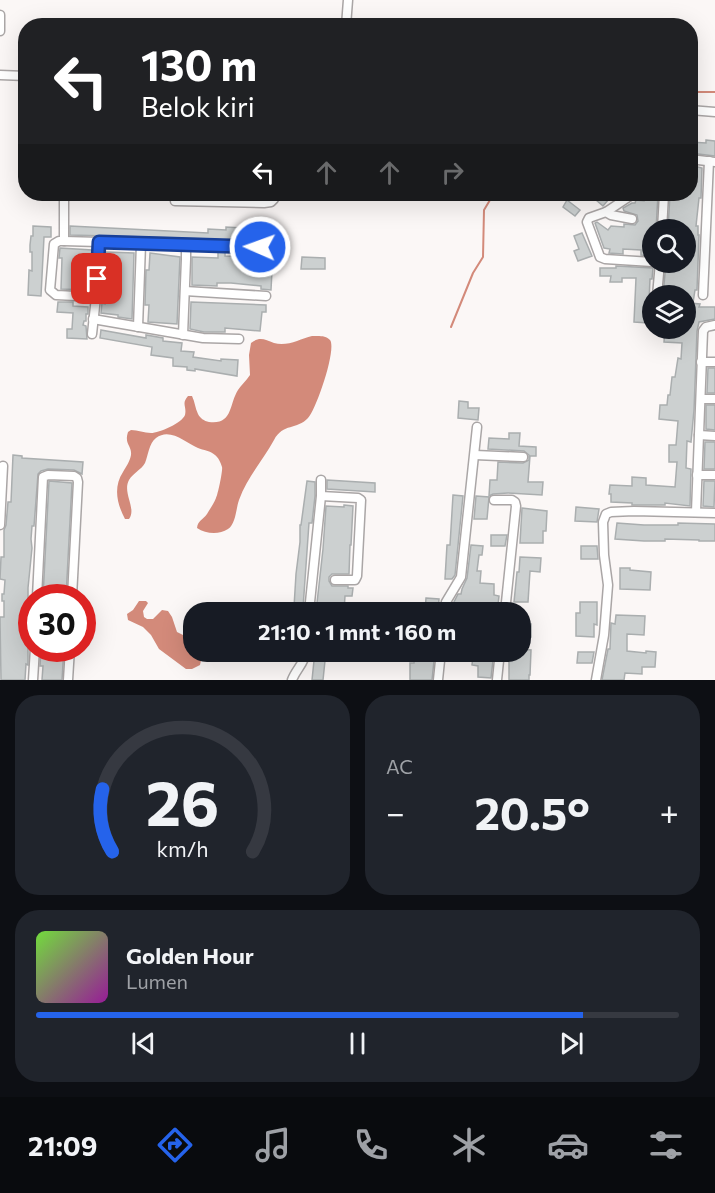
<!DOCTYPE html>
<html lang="id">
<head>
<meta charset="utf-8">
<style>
  body { margin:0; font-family:Commissioner,sans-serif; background:#20242c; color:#f1f3f6; height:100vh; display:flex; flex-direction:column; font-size:22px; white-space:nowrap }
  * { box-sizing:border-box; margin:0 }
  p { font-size:20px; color:#9ea1a6 }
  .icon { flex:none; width:33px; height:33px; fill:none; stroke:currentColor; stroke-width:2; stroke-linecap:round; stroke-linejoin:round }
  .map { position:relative; height:680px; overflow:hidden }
  .sheet { display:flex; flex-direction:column; gap:15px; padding:15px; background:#0d0f14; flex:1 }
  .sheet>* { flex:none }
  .top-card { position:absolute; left:18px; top:18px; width:680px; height:183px; border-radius:24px; box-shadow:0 6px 24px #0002; background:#202124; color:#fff; overflow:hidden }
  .tools { position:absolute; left:642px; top:219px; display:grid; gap:12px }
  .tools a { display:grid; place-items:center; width:54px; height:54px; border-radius:50%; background:#171b24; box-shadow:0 6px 24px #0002; font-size:30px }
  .speed { position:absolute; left:18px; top:584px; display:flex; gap:12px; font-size:30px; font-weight:700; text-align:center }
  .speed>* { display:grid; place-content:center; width:78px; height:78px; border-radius:50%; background:#171b24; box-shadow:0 6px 24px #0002; line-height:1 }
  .speed .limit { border:9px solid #d22; background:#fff; color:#111 }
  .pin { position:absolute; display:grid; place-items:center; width:51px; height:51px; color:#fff; margin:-26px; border-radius:12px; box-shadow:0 3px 9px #0006 }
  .me { position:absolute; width:66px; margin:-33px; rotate:272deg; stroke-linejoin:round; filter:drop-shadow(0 0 4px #0008) }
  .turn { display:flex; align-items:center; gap:21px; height:126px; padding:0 24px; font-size:27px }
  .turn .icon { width:78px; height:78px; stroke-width:2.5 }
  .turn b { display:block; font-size:42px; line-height:51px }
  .lanes { display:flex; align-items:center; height:57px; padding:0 24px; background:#0003; justify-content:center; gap:30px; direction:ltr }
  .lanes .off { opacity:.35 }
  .big { font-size:45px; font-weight:700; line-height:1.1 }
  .sheet .widget { flex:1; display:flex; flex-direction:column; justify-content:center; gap:9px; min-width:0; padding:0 21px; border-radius:24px; background:#20242c }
  .sheet .dial { align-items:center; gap:0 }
  .dial svg { height:156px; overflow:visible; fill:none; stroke:#363941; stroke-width:7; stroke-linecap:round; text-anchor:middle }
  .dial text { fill:#f1f3f6; stroke:none }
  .song { display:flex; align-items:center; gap:18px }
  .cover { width:72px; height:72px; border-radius:9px; background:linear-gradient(135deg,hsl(100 70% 55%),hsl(300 70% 35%)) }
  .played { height:6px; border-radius:3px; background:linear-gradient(90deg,#2563eb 85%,#363941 85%) }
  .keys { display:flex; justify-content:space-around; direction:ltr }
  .heat { display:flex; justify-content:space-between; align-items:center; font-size:33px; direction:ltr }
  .sheet .tiles { flex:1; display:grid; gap:15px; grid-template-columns:1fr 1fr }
  .widget:last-child { grid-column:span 2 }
  .trip { position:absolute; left:183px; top:602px; width:348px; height:60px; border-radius:24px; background:#171b24; box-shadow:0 6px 24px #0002; font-weight:700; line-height:60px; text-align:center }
  .tab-bar { display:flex; height:96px; justify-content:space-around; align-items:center; background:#090b0e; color:#9ea1a6 }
  .tab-bar .icon { width:42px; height:42px }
  .tab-bar .active { color:#2563eb }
  .tab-bar b { font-size:27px; color:#f1f3f6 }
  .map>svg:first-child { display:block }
  .water { fill:#d38a7a }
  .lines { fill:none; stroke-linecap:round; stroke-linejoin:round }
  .stream { stroke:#d38a7a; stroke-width:2 }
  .building { fill:#ccd0d0; stroke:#aaaeaf; stroke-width:1.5 }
  .minor-casing { stroke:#aaa6a6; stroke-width:11 }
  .minor { stroke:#fff; stroke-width:8 }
  .route-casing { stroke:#184099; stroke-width:15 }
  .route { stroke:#2563eb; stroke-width:10 }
</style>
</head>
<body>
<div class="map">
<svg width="715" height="680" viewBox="0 0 715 680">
  <rect width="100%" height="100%" fill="#fbf7f6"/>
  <g class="water">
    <path d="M312 336C318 336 326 335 330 340 337 349 316 410 308 418 297 430 283 423 274 440 263 460 247 478 239 500 236 508 236 524 228 529 219 535 206 534 197 528 198 520 203 520 207 514 210 509 214 503 216 498 218 494 223 470 222 467 221 463 218 457 215 455 211 451 203 450 198 448 186 443 170 427 156 438 149 443 148 456 145 463 141 470 133 473 129 480 122 493 137 508 129 519H125C117 504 113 487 123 472 126 467 130 461 131 455 132 445 124 445 128 432L131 430C138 430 144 433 151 433 159 433 182 423 185 415 187 406 181 404 188 396H192C195 402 195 408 198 414 200 418 204 421 209 422 233 425 229 404 238 390 241 385 246 381 250 375L249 355 251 343C260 336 265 340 274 343 287 347 300 339 312 336Z"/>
    <path d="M139 601H146L148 603 143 611 144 617 147 619H153L162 610 168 611 172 617 177 632 193 640 194 651H203L200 665 192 669H186L159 649 151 635 143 627 128 620 127 614 133 610Z"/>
  </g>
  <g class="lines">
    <g class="stream">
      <path d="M690 92H715"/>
      <path d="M534 194H535"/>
      <path d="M451 327 473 273 483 257 484 210 490 200 498 194"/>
    </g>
  </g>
  <g class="building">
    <path d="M706 140 715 141V156L690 153V142L706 143Z"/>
    <path d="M690 165 702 168 701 198H699L696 226H698V235H699L697 290H695L693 303 686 302V296H663L666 262H687L688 242H686V230H668L670 194H690Z"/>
    <path d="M589 194H616L608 199H609L603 206Z"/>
    <path d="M644 194H658L656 230H652V256L641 255V250L623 249V254L609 253 610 249 604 248 595 223 597 222 608 230 611 226 624 227V224L635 225 638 221 637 215 624 211 623 208 632 203H635L636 200 644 201Z"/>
    <path d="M567 200 580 210 575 216 563 207Z"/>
    <path d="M33 226 51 227V237H44L41 296 28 295 29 270 32 271V252H30V245L31 236H33Z"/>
    <path d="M70 226 208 233V229L226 230V227L276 230 275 242 186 238 70 235Z"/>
    <path d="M582 233 592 256 578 261 574 251 579 249 574 236Z"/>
    <path d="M60 248 92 250 88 290 61 289 62 258H59Z"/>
    <path d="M106 252 134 253 132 319 118 317V315L101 313 102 303 105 304Z"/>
    <path d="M218 252H225V256L270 258V271H272L271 290 261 289V286L231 283H217V286L192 285V257L218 258Z"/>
    <path d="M150 253 180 257 177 324 148 322 149 305H145L146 270H149Z"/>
    <path d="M302 257 325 258V269H301Z"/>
    <path d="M616 266 653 268 652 279H650L648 323 634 322 636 278H622V282H610L611 276H600V268H616Z"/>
    <path d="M58 302H73V306L88 307V314H86V321H84L83 325 86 326 87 339 67 338V329H72L73 313 57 312Z"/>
    <path d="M191 302 266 305V312H262L260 331 225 328V332H204L190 329Z"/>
    <path d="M689 303 700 304 699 307H715V319L699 322 697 331 694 410 691 442 687 441 686 468 691 469 690 506 665 503V505H632V503L611 502V494H609L610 485 632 486V477L646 478V485L675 487 677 462H669V445H676L678 421 659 419 660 405H667L668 395H670L672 377H675L678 358 681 359 682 343 664 342 665 328H686V324H688Z"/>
    <path d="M101 330 146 338V335L163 338V341L182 343 181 351 194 352 193 357 221 361V359L238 360 237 376 195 369V371L187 370V367L173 366V358L151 355 152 347 100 338Z"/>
    <path d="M708 368H715V393H707Z"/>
    <path d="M459 401 468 402V408H479L478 420 458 418Z"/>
    <path d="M706 405H715V430L706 429Z"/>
    <path d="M509 433H520L519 446 536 447V456H530L528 482H543L542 495 508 493 493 494 489 496 490 480H497L498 462 523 463 529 460V455L524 451 488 449 489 438 509 439Z"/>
    <path d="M705 442H715V469H704Z"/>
    <path d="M13 455 22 456V458L83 462 82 474 74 470 48 469 41 471 38 474 34 526H32L31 539 32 548 28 588V665L26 664 25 680H1L0 617H4V601H2V594H4L5 580 0 579 1 557H4V530L6 525 8 502H11Z"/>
    <path d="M327 480 375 483V492L327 489Z"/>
    <path d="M49 481 72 483 66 597H43Z"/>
    <path d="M307 481 315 482V496L312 523H309L303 608 294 607 296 574 300 542V525H301Z"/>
    <path d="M704 481H715L714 507 703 506Z"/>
    <path d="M453 495 463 496 455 575 452 579H445L447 545H450Z"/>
    <path d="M476 496 489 497 487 519H474Z"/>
    <path d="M344 505 353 506 351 545H350L349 574H332L329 577V581L332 586H348V588H353L352 596H345L344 611 316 612 323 549 326 506 344 507Z"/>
    <path d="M576 507 599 509 597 522 575 521Z"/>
    <path d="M522 508 547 511 546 531H543V543H520Z"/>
    <path d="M617 523 644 525H678V523L715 524V541H699V540L665 539V541H644L615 539Z"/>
    <path d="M491 535H507L505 546H491Z"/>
    <path d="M471 545 483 546 482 555H479L477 571H481L480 583 494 584V595L499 596 497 612H456L457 603H454V602L458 594H461L462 589 467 578Z"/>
    <path d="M581 546H597L598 559H581Z"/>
    <path d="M520 557 541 558 540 572 530 571 528 602H514L517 572H519Z"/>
    <path d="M620 568H630V570L651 572 650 590 620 589Z"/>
    <path d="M426 598 439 599 438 612H425Z"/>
    <path d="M580 602H597V625L594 624V637L576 636V613H580Z"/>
    <path d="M616 615 645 616 644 635 627 634V651L646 653V651L656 652 655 667H642V674L625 673 624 680H602L608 649H610L611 623 615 624Z"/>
    <rect x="520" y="624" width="11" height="13"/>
    <path d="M41 648H64L62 680H42L43 666H40Z"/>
    <path d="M520 649 531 650 530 675H529V680H509V660H506V651H520Z"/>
    <path d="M315 651H326L323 680H312Z"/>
    <path d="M415 651H435L432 680H410V663H414Z"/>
    <path d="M475 651H494L491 678 478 677V666L472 665 473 655H475Z"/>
    <path d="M578 652H594L592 663H577Z"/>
  </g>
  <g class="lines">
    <g class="minor-casing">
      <g id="minor">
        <path d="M0 15V31"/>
        <path d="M346 26 348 0"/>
        <path d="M0 75 26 76"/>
        <path d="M690 110 715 112"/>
        <path d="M690 159 715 162"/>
        <path d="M64 194V241H59L54 244 50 290 56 295 96 297 99 242 186 244V259L183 335"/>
        <path d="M175 201 264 203 271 202 274 199 275 194"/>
        <path d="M606 212 633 194"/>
        <path d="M632 219 611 215 606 212 589 218 587 222 600 257 605 259 652 262"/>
        <path d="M662 230 664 194"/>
        <path d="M64 241 99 242"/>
        <path d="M186 244 260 247"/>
        <path d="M185 291 266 296"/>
        <path d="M703 295 709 161"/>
        <path d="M657 296 660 262"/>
        <path d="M93 319 203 338 239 339"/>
        <path d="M138 327 141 244"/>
        <path d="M92 334 96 297"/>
        <path d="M701 362H715"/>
        <path d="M701 399H715"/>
        <path d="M699 435 715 436"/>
        <path d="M475 455 523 457"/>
        <path d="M697 475H715"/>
        <path d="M321 496 358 498 361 500 357 576 355 580H335"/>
        <path d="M494 500H512L515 502 516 506 505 612"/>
        <path d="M696 512 703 331 706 327 715 325"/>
        <path d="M0 525 3 466"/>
        <path d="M37 597 43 477 48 475 74 476 77 478 78 482 72 597"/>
        <path d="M309 612 321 496V480"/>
        <path d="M444 612 446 602 461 577 477 427"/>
        <path d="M33 680 35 648"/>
        <path d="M68 680 70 648"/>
        <path d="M292 680C296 669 305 663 306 651"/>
        <path d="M438 680 441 651"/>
        <path d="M497 680 500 651"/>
        <path d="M596 680 604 635 608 585 604 555 603 522 606 514 611 512 634 511 715 513"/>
      </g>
    </g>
    <use href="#minor" class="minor"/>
  </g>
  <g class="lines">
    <g class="route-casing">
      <path id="route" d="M97 279 99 242 260 247"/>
    </g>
    <use href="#route" class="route"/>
  </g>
</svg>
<div class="tools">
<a><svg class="icon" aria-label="search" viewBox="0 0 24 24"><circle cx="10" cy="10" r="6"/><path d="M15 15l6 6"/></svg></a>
<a><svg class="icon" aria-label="layers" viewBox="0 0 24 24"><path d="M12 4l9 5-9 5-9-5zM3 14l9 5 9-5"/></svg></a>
</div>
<div class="speed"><div class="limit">30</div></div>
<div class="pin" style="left:97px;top:279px;background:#d93025"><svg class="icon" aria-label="arrive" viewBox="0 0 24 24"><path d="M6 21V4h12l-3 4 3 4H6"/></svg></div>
<svg class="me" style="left:260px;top:247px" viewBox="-20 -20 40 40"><circle r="17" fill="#2563eb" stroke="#fff" stroke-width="3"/><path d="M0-11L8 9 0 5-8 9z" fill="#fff"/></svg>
<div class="trip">21:10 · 1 mnt · 160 m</div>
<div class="top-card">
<div class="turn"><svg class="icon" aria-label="left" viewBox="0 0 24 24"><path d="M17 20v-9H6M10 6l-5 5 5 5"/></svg><div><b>130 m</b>Belok kiri</div></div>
<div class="lanes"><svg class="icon" aria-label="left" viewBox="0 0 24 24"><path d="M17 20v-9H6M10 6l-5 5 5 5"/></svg><svg class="icon off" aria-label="ahead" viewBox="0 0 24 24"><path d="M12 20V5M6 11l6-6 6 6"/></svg><svg class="icon off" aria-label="ahead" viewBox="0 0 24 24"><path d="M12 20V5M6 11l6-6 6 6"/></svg><svg class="icon off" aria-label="right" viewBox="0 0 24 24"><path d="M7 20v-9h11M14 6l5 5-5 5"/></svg></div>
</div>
</div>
<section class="sheet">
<div class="tiles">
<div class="widget dial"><svg viewBox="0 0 100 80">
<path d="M14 69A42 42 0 1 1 86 69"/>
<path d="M14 69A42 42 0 0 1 9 37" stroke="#2563eb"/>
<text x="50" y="56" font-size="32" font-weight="700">26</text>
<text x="50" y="72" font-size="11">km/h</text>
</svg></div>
<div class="widget"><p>AC</p>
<div class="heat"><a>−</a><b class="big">20.5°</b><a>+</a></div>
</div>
<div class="widget">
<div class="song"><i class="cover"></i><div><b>Golden Hour</b><p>Lumen</p></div></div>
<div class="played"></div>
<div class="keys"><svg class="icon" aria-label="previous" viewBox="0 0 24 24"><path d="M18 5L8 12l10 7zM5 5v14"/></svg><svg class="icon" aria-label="pause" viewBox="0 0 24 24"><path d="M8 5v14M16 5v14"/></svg><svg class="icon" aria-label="next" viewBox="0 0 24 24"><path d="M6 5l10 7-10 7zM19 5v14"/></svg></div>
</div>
</div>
</section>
<nav class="tab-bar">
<b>21:09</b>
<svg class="icon active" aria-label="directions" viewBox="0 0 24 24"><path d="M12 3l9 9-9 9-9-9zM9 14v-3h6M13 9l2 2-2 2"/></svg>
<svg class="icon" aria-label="music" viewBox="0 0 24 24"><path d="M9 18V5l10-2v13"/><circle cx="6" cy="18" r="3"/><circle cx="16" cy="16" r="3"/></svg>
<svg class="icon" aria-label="phone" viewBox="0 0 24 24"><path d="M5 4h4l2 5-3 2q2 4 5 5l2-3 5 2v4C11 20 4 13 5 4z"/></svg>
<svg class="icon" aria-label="climate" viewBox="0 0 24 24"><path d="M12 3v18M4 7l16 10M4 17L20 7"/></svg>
<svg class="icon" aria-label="car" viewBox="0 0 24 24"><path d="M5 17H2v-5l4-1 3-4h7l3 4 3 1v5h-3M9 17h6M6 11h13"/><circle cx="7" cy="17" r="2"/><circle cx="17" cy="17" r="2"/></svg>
<svg class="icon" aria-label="filters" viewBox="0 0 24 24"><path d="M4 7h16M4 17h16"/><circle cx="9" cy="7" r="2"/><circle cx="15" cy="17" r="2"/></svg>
</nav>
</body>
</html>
